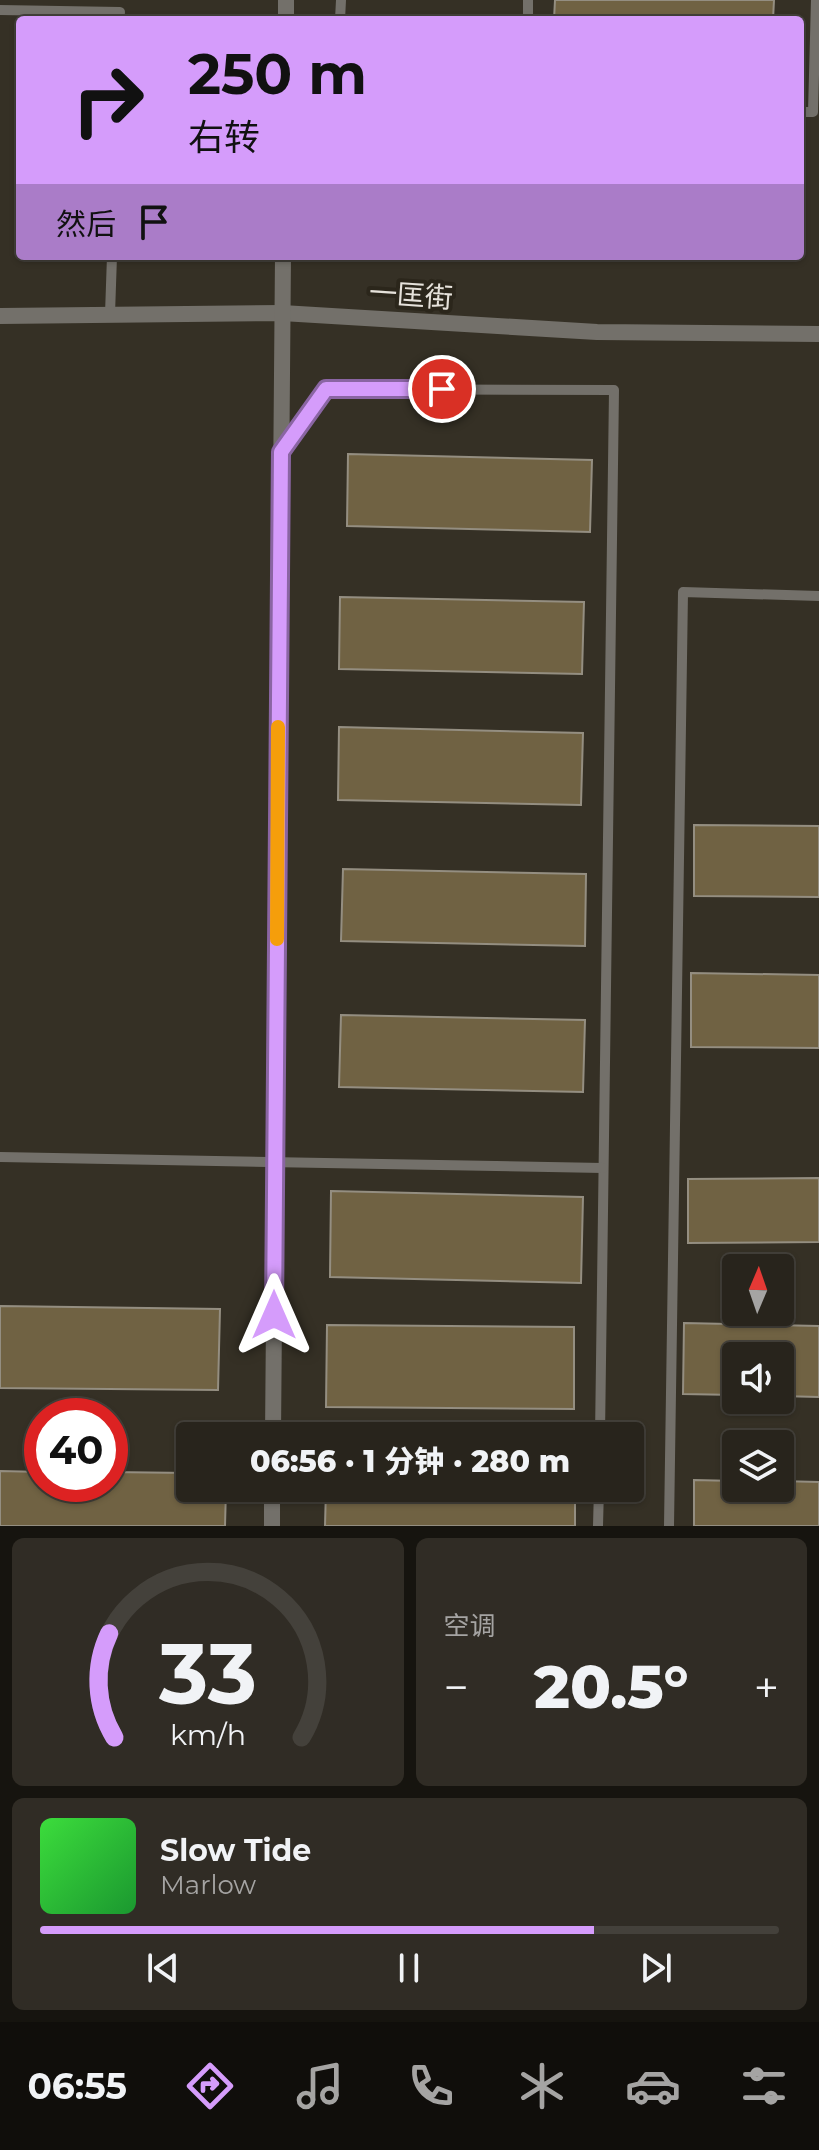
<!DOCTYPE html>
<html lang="zh">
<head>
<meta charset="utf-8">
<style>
  body { margin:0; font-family:Montserrat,"Noto Sans SC",sans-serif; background:#302c25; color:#f1f3f6; height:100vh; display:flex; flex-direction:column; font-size:30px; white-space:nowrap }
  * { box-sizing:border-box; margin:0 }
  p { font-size:26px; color:#a5a4a3 }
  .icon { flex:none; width:44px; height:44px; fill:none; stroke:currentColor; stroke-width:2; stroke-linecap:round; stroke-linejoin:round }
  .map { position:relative; height:1526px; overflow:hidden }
  .sheet { display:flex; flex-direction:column; gap:12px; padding:12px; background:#16140f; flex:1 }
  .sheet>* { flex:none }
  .top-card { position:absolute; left:16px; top:16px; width:788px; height:244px; border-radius:8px; box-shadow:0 2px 6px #0004,0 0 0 2px #44413b; background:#d59cfb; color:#111; overflow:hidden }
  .needle { width:52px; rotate:2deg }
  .fabs { position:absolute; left:722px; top:1254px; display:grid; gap:16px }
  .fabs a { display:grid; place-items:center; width:72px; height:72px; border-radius:8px; background:#28241c; box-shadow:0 2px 6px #0004,0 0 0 2px #44413b; font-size:40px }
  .speed { position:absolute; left:24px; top:1398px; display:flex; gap:16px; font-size:40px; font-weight:700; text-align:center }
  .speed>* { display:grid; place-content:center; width:104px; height:104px; border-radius:50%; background:#28241c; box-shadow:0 2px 6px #0004,0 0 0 2px #44413b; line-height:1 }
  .speed .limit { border:12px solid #d22; background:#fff; color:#111 }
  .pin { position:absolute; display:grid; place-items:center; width:68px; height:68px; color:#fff; margin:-34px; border:4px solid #fff; border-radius:50%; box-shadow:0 2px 8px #0007 }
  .me { position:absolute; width:88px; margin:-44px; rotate:0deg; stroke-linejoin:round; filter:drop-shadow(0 0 6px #0008) }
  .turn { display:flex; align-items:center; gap:28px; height:168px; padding:0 40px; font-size:36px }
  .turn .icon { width:104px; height:104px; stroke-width:2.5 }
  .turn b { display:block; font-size:56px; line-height:68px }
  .then { display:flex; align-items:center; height:76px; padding:0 40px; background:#0003; gap:16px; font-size:30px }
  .big { font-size:60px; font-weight:800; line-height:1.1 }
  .sheet .widget { flex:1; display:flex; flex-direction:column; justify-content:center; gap:12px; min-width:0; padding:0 28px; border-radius:12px; background:#302c25 }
  .sheet .dial { align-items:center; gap:0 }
  .dial svg { height:208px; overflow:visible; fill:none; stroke:#44413b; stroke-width:7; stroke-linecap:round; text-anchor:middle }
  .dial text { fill:#f1f3f6; stroke:none }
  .song { display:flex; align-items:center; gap:24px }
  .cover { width:96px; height:96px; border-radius:12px; background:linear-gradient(135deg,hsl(120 70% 55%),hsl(130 70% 35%)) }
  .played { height:8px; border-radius:4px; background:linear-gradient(90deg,#d59cfb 75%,#44413b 75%) }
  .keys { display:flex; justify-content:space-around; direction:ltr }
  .heat { display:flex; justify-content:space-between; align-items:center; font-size:44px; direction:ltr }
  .sheet .tiles { flex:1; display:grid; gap:12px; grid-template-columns:1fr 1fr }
  .widget:last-child { grid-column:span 2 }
  .trip { position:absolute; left:176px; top:1422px; width:468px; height:80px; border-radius:8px; background:#28241c; box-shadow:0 2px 6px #0004,0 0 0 2px #44413b; font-weight:800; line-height:80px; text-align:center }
  .tab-bar { display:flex; height:128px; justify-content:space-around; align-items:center; background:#100e0b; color:#a5a4a3 }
  .tab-bar .icon { width:56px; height:56px }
  .tab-bar .active { color:#d59cfb }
  .tab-bar b { font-size:36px; color:#f1f3f6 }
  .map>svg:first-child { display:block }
  .building { fill:#706243; stroke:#948e81; stroke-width:2 }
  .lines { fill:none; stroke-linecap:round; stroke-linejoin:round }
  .service { stroke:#73706a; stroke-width:10 }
  .tertiary { stroke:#73706a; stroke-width:16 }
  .route-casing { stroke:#8a65a3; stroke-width:20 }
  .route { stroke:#d59cfb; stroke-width:14 }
  .slow { stroke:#f59e0b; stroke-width:14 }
  .labels { text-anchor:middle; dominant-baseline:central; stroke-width:8; stroke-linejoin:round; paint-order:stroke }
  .street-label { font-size:28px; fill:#e6e2db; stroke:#2b261b }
</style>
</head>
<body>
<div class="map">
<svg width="819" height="1526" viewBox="0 0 819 1526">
  <rect width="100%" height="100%" fill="#353025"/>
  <g class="building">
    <path d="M555 0H774L773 20H554Z"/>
    <path d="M348 454 592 460 590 532 347 526Z"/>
    <path d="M340 597 584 602 582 674 339 669Z"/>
    <path d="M339 727 583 733 581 805 338 800Z"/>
    <path d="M694 825 819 826V897L694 896Z"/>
    <path d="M343 869 586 874 585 946 341 941Z"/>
    <path d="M691 973 819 975V1048L691 1047Z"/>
    <path d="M341 1015 585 1020 583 1092 339 1087Z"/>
    <path d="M819 1178V1242L688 1243V1179Z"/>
    <path d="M331 1191 583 1197 581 1283 330 1277Z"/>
    <path d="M0 1306 220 1309 218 1390 0 1388Z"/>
    <path d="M684 1323 819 1326V1397L780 1396V1356H736V1395L683 1394Z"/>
    <path d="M327 1325 574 1327V1409L326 1407Z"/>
    <path d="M0 1471 42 1472V1484H110V1472L190 1473V1488H226L225 1526H0Z"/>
    <path d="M694 1480 736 1481V1488H780V1481L819 1482V1526H694Z"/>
    <path d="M326 1488H575V1526H325Z"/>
  </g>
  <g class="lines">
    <g class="service">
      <path d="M0 10 120 12 119 20"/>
      <path d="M340 20 341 0"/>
      <path d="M528 20V0"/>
      <path d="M800 112H813L816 0"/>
      <path d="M110 314 112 256"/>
      <path d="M282 450 326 389 614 390 600 1436"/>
      <path d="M0 1157 603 1168"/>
      <path d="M598 1526 599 1488"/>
      <path d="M669 1526 683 592 819 596"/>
    </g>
    <g class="tertiary">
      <path d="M286 20V0"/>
      <path d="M0 316 282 313 597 332 819 334"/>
      <path d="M273 1436 283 256"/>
      <path d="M272 1526V1488"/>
    </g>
  </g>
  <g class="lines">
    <g class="route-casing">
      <path id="route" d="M274 1315 281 452 326 389H442"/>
    </g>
    <use href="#route" class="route"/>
    <path class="slow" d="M277 939 278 727"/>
  </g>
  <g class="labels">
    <g class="street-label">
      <text transform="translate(411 295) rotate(4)">一匡街</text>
    </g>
  </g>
</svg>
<div class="fabs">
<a><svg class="needle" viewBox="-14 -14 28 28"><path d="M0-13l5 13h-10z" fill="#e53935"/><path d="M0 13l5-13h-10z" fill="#a5a4a3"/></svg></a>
<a><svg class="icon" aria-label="sound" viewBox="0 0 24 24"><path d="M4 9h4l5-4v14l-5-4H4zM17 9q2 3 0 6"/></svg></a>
<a><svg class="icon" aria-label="layers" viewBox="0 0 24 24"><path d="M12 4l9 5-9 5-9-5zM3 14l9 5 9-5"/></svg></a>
</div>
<div class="speed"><div class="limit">40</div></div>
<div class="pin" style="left:442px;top:389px;background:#d93025"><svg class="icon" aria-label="arrive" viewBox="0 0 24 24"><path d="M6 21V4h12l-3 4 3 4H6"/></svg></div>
<svg class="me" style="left:274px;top:1315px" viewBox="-20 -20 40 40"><path d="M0-17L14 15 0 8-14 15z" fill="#d59cfb" stroke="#fff" stroke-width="4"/></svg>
<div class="trip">06:56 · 1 分钟 · 280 m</div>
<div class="top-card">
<div class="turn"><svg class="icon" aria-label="right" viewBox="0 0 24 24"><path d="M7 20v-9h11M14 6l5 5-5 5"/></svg><div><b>250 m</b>右转</div></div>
<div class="then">然后<svg class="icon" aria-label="arrive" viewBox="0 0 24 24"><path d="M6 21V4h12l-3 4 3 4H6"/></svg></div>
</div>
</div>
<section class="sheet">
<div class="tiles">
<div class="widget dial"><svg viewBox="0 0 100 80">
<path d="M14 69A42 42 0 1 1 86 69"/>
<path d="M14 69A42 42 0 0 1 12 29" stroke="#d59cfb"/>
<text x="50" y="56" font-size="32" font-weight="700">33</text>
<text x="50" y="72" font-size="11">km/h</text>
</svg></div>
<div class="widget"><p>空调</p>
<div class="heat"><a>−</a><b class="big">20.5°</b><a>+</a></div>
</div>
<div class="widget">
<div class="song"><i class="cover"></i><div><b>Slow Tide</b><p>Marlow</p></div></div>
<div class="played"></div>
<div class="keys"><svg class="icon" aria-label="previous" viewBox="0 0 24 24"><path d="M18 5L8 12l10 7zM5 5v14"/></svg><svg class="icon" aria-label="pause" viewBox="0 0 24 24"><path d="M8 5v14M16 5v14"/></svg><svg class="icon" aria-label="next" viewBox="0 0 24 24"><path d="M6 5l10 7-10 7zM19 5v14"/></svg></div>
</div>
</div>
</section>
<nav class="tab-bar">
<b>06:55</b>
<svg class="icon active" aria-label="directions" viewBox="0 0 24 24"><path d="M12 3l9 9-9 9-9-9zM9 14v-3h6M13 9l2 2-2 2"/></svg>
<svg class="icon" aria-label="music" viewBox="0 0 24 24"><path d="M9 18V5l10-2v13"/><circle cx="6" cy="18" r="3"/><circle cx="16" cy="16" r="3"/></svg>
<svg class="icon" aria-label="phone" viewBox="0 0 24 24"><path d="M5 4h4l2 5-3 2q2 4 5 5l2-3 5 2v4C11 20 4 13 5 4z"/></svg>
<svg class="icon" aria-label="climate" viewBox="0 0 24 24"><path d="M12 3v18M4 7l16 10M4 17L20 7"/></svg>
<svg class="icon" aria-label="car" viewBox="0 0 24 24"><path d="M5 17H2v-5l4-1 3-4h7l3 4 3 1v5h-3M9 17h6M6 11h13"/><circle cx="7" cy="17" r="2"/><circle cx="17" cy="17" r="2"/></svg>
<svg class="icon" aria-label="filters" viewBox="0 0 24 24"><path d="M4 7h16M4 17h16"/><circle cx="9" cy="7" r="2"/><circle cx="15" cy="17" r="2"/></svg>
</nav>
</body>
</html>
